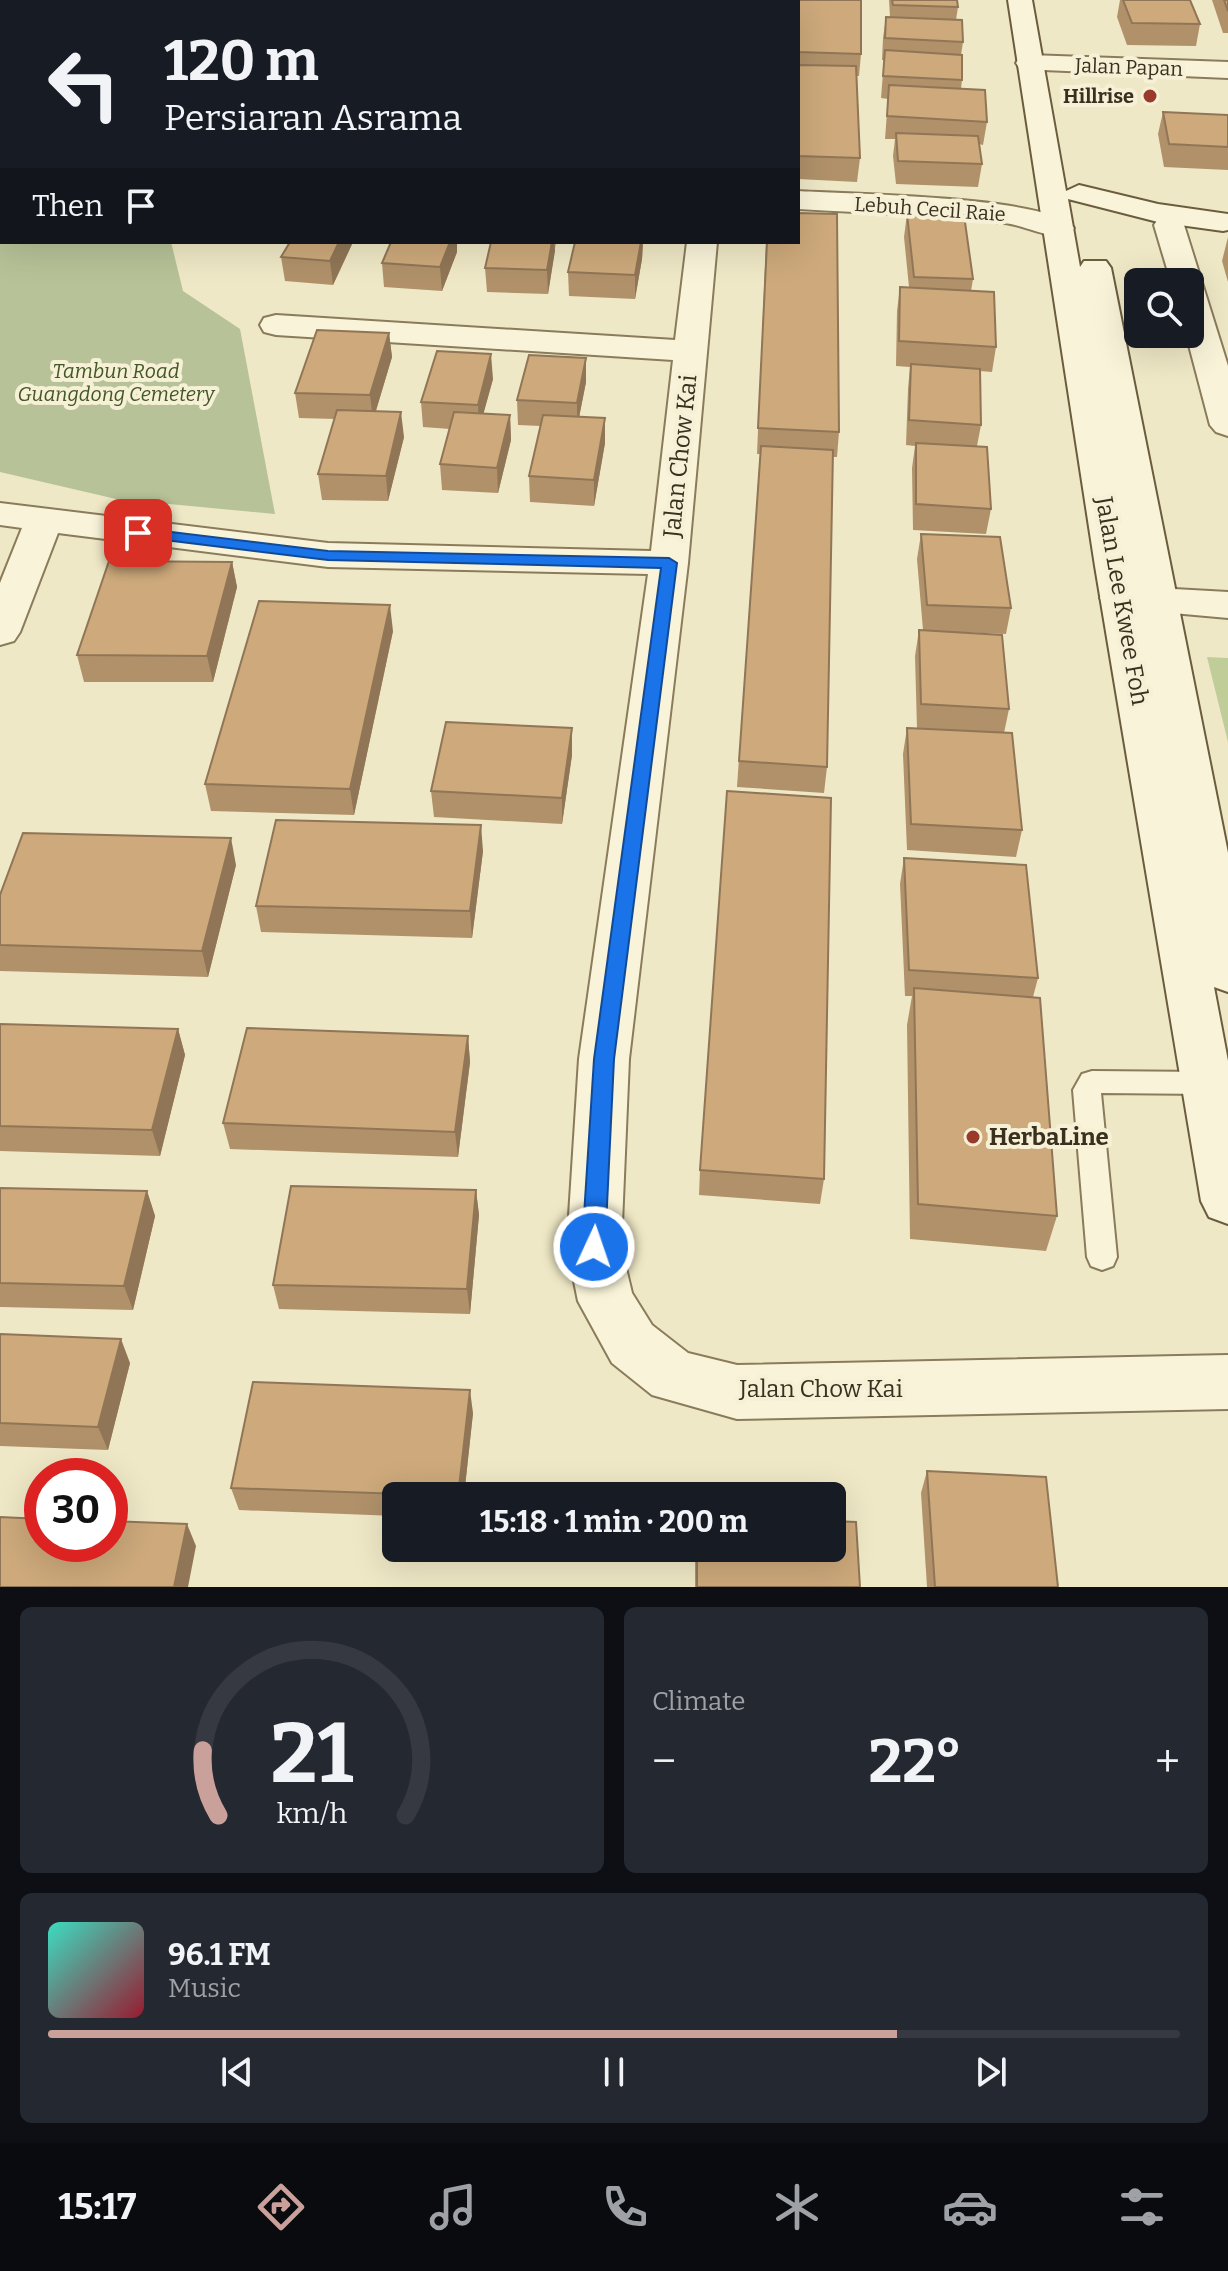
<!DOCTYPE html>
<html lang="en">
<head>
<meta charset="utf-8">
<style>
  body { margin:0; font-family:Bitter,serif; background:#242831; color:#f1f3f6; height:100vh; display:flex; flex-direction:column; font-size:30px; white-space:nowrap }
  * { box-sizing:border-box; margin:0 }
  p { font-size:26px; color:#9ea1a6 }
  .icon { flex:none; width:44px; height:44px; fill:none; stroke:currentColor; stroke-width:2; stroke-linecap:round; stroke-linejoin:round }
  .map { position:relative; height:1587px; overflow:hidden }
  .sheet { display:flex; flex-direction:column; gap:20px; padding:20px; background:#0d0f14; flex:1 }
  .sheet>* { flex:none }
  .hud { position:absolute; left:0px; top:0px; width:800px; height:244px; box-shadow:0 8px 32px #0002; background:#171b24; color:#f1f3f6; overflow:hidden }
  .controls { position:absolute; left:1124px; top:268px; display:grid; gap:16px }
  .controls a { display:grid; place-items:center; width:80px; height:80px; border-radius:12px; background:#171b24; box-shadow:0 8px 32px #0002; font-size:40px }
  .speed { position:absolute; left:24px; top:1458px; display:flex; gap:16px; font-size:40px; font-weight:700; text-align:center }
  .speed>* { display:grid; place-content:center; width:104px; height:104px; border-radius:50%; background:#171b24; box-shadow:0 8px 32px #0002; line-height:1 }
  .speed .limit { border:12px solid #d22; background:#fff; color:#111 }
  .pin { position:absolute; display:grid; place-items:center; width:68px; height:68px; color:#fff; margin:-34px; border-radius:16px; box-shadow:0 4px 12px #0006 }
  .me { position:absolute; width:88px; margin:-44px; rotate:3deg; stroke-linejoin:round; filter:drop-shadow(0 0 6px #0008) }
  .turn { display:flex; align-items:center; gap:28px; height:168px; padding:0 32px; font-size:36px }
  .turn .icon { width:104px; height:104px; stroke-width:2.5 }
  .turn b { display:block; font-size:56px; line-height:68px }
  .then { display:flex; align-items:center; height:76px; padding:0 32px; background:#0003; gap:16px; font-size:30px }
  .big { font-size:60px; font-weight:700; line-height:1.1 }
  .sheet .widget { flex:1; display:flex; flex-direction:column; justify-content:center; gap:12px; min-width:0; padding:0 28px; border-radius:12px; background:#242831 }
  .sheet .dial { align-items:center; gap:0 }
  .dial svg { height:208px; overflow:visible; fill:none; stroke:#363941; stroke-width:7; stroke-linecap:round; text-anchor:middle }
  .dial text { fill:#f1f3f6; stroke:none }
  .song { display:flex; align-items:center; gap:24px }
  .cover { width:96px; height:96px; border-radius:12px; background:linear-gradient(135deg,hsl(170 70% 55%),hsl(350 70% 35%)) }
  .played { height:8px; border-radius:4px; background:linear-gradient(90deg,#caa09b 75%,#363941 75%) }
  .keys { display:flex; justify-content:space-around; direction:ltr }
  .heat { display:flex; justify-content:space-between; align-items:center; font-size:44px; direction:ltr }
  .sheet .tiles { flex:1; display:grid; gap:20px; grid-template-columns:1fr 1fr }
  .widget:last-child { grid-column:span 2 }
  .trip { position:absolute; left:382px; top:1482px; width:464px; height:80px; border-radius:12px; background:#171b24; box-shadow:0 8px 32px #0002; font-weight:700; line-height:80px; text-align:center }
  .tab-bar { display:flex; height:128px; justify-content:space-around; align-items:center; background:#090b0e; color:#9ea1a6 }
  .tab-bar .icon { width:56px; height:56px }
  .tab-bar .on { color:#caa09b }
  .tab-bar b { font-size:36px; color:#f1f3f6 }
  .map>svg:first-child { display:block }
  .green { fill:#c0cd99 }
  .cemetery { fill:#b7c298 }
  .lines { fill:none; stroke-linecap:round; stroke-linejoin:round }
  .lane-casing { stroke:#8a7b5b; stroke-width:4 }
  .street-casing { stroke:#8a7b5b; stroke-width:4 }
  .secondary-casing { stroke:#6c5c3e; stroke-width:4 }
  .lane { fill:#f9f4d9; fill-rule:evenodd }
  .street { fill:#f9f4d9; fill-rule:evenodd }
  .secondary { fill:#f9f4d9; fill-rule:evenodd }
  .wall { fill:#b0916a }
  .shaded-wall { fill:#907656 }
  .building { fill:#cda97b; stroke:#907656; stroke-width:2 }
  .route { fill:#1a73e8; stroke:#114b97; stroke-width:2 }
  .poi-dot { fill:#9a3a2b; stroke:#f6f1d6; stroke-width:3 }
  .labels { text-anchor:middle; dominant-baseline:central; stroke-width:8; stroke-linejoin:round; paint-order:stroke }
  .far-street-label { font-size:20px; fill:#3a301f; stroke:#f6f1d6 }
  .far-poi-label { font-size:20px; font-weight:bold; fill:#3a301f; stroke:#f6f1d6; text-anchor:end }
  .far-park-label { font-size:20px; font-style:italic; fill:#435726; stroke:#f6f1d6 }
  .street-label { font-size:24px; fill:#3a301f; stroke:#f6f1d6 }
  .poi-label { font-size:24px; font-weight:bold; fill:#3a301f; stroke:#f6f1d6; text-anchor:start }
</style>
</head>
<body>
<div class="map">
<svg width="1228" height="1587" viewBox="0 0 1228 1587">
  <rect width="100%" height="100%" fill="#efe8c6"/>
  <path class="green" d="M1207 657 1228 658V742Z"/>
  <path class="cemetery" d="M0 0H289L2 2V242H171L183 291 240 329 275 514 116 499 0 472Z"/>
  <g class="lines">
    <g class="lane-casing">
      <path id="lane" d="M1092 1071 1207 1072 1217 1075 1221 1083 1217 1091 1207 1094 1101 1093 1117 1257 1113 1266 1102 1270 1091 1266 1087 1257 1073 1090 1082 1074Z"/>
    </g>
    <g class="street-casing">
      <g id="street">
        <rect x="712" y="0" width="24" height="2"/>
        <path d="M1029 55 1228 62V78L1020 69 1016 63 1020 57Z"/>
        <path d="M798 191C844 194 1052 196 1074 228L1070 234C1048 240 1026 225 1004 223 935 215 866 213 798 209Z"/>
        <path d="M1169 216 1180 219 1184 225 1228 366V436L1216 432 1210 425 1186 334H1190V282H1171L1154 225 1158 219Z"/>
        <path d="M687 242H717L688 563 629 1059 621 1247 632 1293 652 1325 688 1353 737 1365 1228 1355V1409L737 1419 652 1395 612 1363 578 1301 567 1247 579 1059 648 574 328 567 58 533 20 632 14 641 0 645V583L22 528 0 525V503L328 543 651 551 673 360 276 335 264 332 260 325 264 318 276 315 675 340Z"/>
        <path d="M1120 586 1228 592V618L1106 607 1100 598 1106 589Z"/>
      </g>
    </g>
    <g class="secondary-casing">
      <path id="secondary" d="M1008 0H1032L1066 191 1079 185 1158 204 1228 214V230L1223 231 1158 222 1068 199 1080 267 1084 261H1106L1111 268 1228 853V992L1214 987 1228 1061V1224L1209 1217 1201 1201 1095 566Z"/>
    </g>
    <use href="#lane" class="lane"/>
    <use href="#street" class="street"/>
    <use href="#secondary" class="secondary"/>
  </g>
  <g class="wall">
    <path d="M310 0H369L368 2H310Z"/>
    <path d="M889 0H957L958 7 956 20 963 42 961 55 962 80 961 89 987 122 983 145 979 144 982 164 978 187 896 184 893 156 895 139H885L888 99 881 98 884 60H882L883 38 886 17H890Z"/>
    <path d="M1120 0H1190L1200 24 1196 46 1127 45 1117 17Z"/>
    <path d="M1212 0H1228V33H1223Z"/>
    <path d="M798 2 861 54 859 76H857L860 158 857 182 798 179Z"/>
    <path d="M1163 112 1228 115V170L1164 167 1158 134Z"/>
    <path d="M907 214 973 279 971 291 996 347 992 372 980 371 981 425 977 446 991 509 986 534 913 530 912 468 915 446 906 445 908 389 910 367 896 366 897 311 900 287H909L904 237Z"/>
    <path d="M1228 237V282L1222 261Z"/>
    <path d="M290 242H353L333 285 285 281 281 257Z"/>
    <path d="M391 242H457V252L442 291 384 287 382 263Z"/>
    <path d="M491 242H556L548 294 487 292 485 268Z"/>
    <path d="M575 242H643L642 259 635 299 569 296 568 272Z"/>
    <path d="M766 242 839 432 837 457H833L827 767 824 793 737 787 760 454H757Z"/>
    <path d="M389 333 392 357 376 411 404 437 388 501 322 500 318 474 335 419 299 418 295 393Z"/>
    <path d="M493 379 483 414 510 415 511 440 498 493 442 490 440 464 450 429 423 427 421 402Z"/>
    <path d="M586 382 579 417 605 418V443L594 506 530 502 529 476 541 426 518 425 517 400Z"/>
    <path d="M921 534 1011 608 1006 634 957 632 1009 709 1004 733 1022 830 1016 857 907 850 903 754 907 728 917 729 915 656 919 630H923L917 559Z"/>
    <path d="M232 562 237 587 213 682H84L77 655Z"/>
    <path d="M393 631 354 815 211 811 205 784Z"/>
    <path d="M572 755 562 824 434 817 431 791Z"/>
    <path d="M483 851 472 938 261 932 256 906Z"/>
    <path d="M904 858 1038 978 1033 997 1057 1216 1046 1251 910 1239 907 1025 912 996H905L900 884Z"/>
    <path d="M236 865 208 977 0 971V895Z"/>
    <path d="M0 1024 178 1029 185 1055 160 1156 0 1151Z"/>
    <path d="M468 1036 470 1062 458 1157 230 1149 223 1123Z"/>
    <path d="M700 1170 824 1179 820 1204 699 1195Z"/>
    <path d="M0 1188 147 1191 155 1216 133 1310 0 1307Z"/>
    <path d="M476 1190 479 1215 470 1314 279 1309 273 1285Z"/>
    <path d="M0 1334 130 1363 108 1450 0 1446Z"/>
    <path d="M473 1413 464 1496H396V1516L239 1510 231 1488Z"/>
    <path d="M927 1471 1058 1587H927L921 1493Z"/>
    <path d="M695 1548H832L860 1587H695Z"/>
  </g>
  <g class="shaded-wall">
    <path d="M355 0H369L368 2H355Z"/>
    <path d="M438 0H450L449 2H437Z"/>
    <path d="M339 242H353L333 285 330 261Z"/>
    <path d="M450 242H457V252L442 291 440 267Z"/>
    <path d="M552 242H554L555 251 548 294 547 270Z"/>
    <path d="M640 242H643L642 259 635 299V275Z"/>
    <path d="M389 333 392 357 373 420 370 395Z"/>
    <path d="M491 354 493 379 479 430 478 405Z"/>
    <path d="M586 358V382L577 428V403Z"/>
    <path d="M401 412 404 437 388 501 386 476Z"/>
    <path d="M510 415 511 440 498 493 497 468Z"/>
    <path d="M605 418V443L594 506V480Z"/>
    <path d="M232 562 237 587 213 682 207 656Z"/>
    <path d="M390 605 393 631 354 815 350 789Z"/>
    <path d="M572 728V755L562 824V798Z"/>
    <path d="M481 825 483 851 472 938 470 911Z"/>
    <path d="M231 838 236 865 208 977 202 951Z"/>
    <path d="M178 1029 185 1055 160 1156 152 1130Z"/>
    <path d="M468 1036 470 1062 458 1157 455 1132Z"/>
    <path d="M476 1190 479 1215 470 1314 467 1289Z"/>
    <path d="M147 1191 155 1216 133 1310 124 1286Z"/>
    <path d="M121 1339 130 1363 108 1450 98 1427Z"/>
    <path d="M470 1390 473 1413 464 1496H458Z"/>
    <path d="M187 1524 196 1546 188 1587H174Z"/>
  </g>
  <g class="building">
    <path d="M380 0H438L437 2H401Z"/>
    <path d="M540 0H609L608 2H539Z"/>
    <rect x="627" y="0" width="66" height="2"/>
    <path d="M780 0H861V54L798 52V2H779Z"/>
    <path d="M892 0H957L958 7 893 5Z"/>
    <path d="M1123 0H1190L1200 24 1132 23Z"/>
    <path d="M1224 0H1228V11Z"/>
    <path d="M886 17 962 20 963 42 885 38Z"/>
    <path d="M885 50 962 55V80L883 76Z"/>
    <path d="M798 65 856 66 860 158 798 156Z"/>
    <path d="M889 85 985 90 987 122 887 116Z"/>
    <path d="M1163 112 1228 115V147L1169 144Z"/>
    <path d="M896 133 978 136 982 164 898 161Z"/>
    <path d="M798 213 837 214 839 432 758 428 767 242H798Z"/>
    <path d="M907 214 964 215 973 279 914 277Z"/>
    <path d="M290 242H339L330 261 281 257Z"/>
    <path d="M391 242H450L440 267 382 263Z"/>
    <path d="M491 242H552L547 270 485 268Z"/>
    <path d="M575 242H641L635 275 568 272Z"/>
    <path d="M900 287 994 292 996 347 899 341Z"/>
    <path d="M317 330 389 333 370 395 295 393Z"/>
    <path d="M437 351 491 354 478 405 421 402Z"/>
    <path d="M529 355 586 358 577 403 517 400Z"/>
    <path d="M911 364 980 369 981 425 909 420Z"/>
    <path d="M337 410 401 412 386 476 318 474Z"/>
    <path d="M454 412 510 415 497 468 440 464Z"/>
    <path d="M543 415 605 418 594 480 529 476Z"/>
    <path d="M916 443 987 447 991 509 916 504Z"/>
    <path d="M761 446 833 450 827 767 739 761Z"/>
    <path d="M921 534 1000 537 1011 608 927 605Z"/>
    <path d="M109 561 232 562 207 656 77 655Z"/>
    <path d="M259 601 390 605 350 789 205 784Z"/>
    <path d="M919 630 1002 635 1009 709 921 704Z"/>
    <path d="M446 722 572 728 562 798 431 791Z"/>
    <path d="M907 728 1012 733 1022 830 911 824Z"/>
    <path d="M727 791 831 798 824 1179 700 1170Z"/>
    <path d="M276 820 481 825 470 911 256 906Z"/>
    <path d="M23 833 231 838 202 951 0 945V895Z"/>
    <path d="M904 858 1026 865 1038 978 909 970Z"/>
    <path d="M914 988 1040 998 1057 1216 918 1204Z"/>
    <path d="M0 1024 178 1029 152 1130 0 1126Z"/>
    <path d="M247 1028 468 1036 455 1132 223 1123Z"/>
    <path d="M291 1186 476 1190 467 1289 273 1285Z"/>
    <path d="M0 1188 147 1191 124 1286 0 1283Z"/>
    <path d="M0 1334 121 1339 98 1427 0 1423Z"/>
    <path d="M253 1382 470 1390 458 1496 231 1488Z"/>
    <path d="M927 1471 1046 1477 1058 1587H935Z"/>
    <path d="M0 1517 42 1519V1544H110V1521L187 1524 174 1587H0Z"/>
    <path d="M832 1521 856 1522 860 1587H697V1548H832Z"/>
  </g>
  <path class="route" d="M138 528 328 551 669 558 677 563 614 1059 605 1247 602 1254 594 1257 586 1254 582 1247 594 1059 661 568 328 560 133 536V529Z"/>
  <g class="poi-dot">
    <circle cx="1150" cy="96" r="8"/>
    <circle cx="973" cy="1137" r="8"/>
  </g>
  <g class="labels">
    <g class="far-street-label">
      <text transform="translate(1129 67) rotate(2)">Jalan Papan</text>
      <text transform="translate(930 209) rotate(4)">Lebuh Cecil Raie</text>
    </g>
    <g class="far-poi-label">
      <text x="1134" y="96">Hillrise</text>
    </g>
    <g class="far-park-label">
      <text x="116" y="371">Tambun Road<tspan x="116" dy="23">Guangdong Cemetery</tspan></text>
    </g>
    <g class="street-label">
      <text transform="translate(680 456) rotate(-84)">Jalan Chow Kai</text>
      <text transform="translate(1122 601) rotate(80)">Jalan Lee Kwee Foh</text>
      <text x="821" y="1389">Jalan Chow Kai</text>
    </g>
    <g class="poi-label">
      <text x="989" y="1137">HerbaLine</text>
    </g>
  </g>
</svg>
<div class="controls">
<a><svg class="icon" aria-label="search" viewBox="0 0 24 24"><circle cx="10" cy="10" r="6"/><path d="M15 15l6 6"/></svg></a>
</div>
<div class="speed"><div class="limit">30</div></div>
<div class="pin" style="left:138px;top:533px;background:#d93025"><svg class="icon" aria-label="arrive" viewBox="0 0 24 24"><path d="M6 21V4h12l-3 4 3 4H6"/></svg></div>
<svg class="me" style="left:594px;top:1247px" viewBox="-20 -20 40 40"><circle r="17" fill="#1a73e8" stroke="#fff" stroke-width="3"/><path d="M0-11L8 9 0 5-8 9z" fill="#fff"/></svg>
<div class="trip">15:18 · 1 min · 200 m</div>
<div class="hud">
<div class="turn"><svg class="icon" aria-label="left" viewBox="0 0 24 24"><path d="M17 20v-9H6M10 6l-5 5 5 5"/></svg><div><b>120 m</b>Persiaran Asrama</div></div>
<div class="then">Then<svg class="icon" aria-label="arrive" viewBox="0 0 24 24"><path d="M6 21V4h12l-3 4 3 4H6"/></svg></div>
</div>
</div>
<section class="sheet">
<div class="tiles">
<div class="widget dial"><svg viewBox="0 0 100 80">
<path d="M14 69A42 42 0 1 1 86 69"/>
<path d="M14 69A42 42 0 0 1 8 44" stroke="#caa09b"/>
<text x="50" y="56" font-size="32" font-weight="700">21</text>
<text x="50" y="72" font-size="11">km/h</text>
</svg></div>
<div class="widget"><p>Climate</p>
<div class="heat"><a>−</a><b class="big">22°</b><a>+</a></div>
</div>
<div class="widget">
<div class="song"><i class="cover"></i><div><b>96.1 FM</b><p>Music</p></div></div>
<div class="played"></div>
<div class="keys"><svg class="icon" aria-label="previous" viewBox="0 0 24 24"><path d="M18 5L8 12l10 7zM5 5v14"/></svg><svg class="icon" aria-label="pause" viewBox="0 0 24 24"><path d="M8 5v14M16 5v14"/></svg><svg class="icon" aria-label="next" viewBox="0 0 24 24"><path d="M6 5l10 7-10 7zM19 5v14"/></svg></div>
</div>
</div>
</section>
<nav class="tab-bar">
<b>15:17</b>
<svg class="icon on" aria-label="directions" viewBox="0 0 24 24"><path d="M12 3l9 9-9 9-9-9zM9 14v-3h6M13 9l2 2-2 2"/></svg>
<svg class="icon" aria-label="music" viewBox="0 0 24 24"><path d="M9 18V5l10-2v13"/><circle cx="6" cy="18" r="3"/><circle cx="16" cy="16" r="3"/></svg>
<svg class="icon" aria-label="phone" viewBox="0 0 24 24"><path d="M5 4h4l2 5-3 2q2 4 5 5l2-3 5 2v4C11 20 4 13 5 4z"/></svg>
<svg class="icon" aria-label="climate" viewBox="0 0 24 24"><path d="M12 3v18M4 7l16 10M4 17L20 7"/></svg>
<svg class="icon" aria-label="car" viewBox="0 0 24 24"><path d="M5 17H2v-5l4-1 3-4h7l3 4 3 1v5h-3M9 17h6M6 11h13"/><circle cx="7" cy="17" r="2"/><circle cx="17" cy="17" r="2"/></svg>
<svg class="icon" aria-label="filters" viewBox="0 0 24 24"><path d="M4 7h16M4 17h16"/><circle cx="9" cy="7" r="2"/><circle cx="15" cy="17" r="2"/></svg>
</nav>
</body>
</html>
